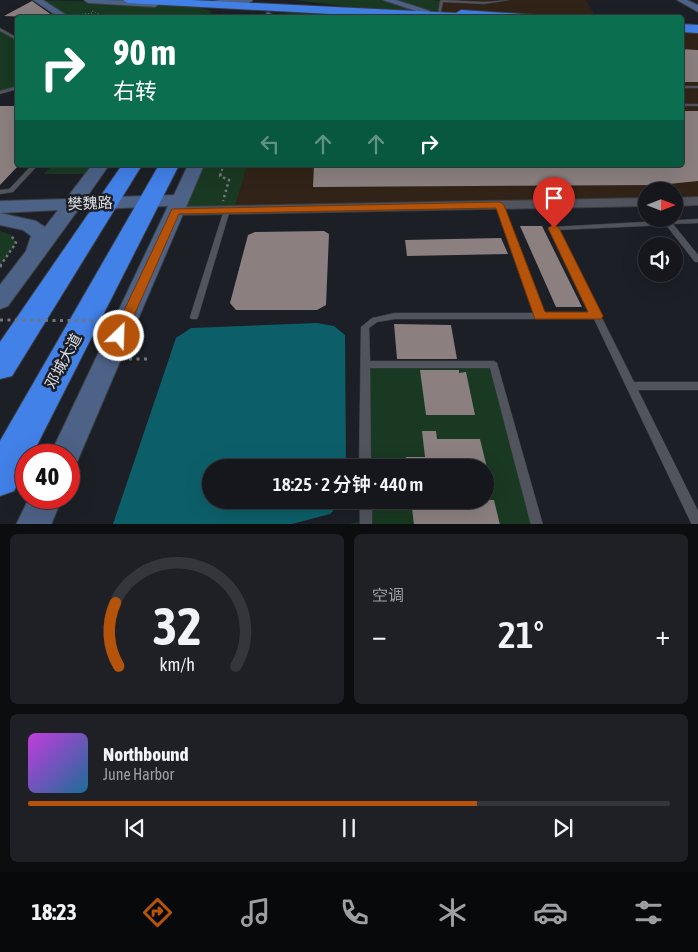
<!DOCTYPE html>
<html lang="zh">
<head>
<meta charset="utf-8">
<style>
  body { margin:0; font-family:"Asap Condensed","Noto Sans SC",sans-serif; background:#1e2025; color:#f1f3f6; height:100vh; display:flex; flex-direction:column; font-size:19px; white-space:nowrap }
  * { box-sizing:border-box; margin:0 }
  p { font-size:16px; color:#9d9fa3 }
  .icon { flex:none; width:28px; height:28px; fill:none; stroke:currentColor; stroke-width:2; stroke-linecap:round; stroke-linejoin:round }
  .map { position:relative; height:524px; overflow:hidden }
  .side { display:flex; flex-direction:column; gap:10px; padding:10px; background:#0c0d0f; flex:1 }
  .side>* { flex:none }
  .banner { position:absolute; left:15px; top:15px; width:669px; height:152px; border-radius:5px; box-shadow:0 5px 20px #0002,0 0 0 1px #34363b; background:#0b6e4f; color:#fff; overflow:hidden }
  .needle { width:32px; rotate:90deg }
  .fabs { position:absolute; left:638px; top:182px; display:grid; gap:10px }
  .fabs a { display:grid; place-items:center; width:45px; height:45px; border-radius:50%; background:#15171c; box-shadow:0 5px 20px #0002,0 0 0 1px #34363b; font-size:25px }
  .speed { position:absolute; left:15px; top:444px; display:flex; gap:10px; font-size:25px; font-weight:700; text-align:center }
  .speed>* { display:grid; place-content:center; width:65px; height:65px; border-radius:50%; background:#15171c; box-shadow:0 5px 20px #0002,0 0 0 1px #34363b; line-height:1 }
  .speed .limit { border:8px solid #d22; background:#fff; color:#111 }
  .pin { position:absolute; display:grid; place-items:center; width:42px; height:42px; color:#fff; margin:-51px -21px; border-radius:50% 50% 50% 0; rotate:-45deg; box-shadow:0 0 5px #0007 }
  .pin .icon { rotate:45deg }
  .me { position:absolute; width:55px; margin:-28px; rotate:24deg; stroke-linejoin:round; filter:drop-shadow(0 0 4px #0008) }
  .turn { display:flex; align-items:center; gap:18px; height:105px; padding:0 15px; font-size:22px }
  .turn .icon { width:65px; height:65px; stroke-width:2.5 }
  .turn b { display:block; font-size:35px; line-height:42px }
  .lanes { display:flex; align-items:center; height:48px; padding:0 15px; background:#0003; justify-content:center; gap:25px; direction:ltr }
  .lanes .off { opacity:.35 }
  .big { font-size:38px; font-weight:600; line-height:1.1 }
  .side .tile { flex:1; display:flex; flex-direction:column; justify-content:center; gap:8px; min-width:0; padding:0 18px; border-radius:8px; background:#1e2025 }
  .side .dial { align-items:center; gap:0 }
  .dial svg { height:130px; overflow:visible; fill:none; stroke:#34363b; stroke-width:7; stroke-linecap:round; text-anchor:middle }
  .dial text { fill:#f1f3f6; stroke:none }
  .song { display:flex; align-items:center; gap:15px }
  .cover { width:60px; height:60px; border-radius:8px; background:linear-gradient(135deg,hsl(290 70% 55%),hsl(200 70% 35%)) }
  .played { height:5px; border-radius:2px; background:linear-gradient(90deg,#b45309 70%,#34363b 70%) }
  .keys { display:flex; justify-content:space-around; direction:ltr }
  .heat { display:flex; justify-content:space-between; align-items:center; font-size:28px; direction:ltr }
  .side .tiles { flex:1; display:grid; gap:10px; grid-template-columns:1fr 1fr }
  .tile:last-child { grid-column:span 2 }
  .trip { position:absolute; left:202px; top:459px; width:292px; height:50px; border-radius:25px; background:#15171c; box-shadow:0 5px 20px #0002,0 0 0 1px #34363b; font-weight:600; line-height:50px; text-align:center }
  .dock { display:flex; height:80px; justify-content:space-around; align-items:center; background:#08090b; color:#9d9fa3 }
  .dock .icon { width:35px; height:35px }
  .dock .on { color:#b45309 }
  .dock b { font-size:22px; color:#f1f3f6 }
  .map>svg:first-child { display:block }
  .commercial { fill:#312317 }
  .green { fill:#193922 }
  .water { fill:#0c5f69 }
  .building { fill:#8b807f }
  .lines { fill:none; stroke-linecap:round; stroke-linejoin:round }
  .lane-casing { stroke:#3b3d42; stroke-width:1 }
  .street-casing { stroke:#3b3d42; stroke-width:2 }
  .secondary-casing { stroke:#3b3d42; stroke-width:2 }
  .highway-casing { stroke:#3b3d42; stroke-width:2 }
  .path-far3 { stroke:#73757b; stroke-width:1; stroke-dasharray:1 2; stroke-linecap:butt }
  .path-far2 { stroke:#73757b; stroke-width:2; stroke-dasharray:2 2.5; stroke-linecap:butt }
  .path-far1 { stroke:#73757b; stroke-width:2.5; stroke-dasharray:2.5 3; stroke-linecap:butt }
  .path { stroke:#73757b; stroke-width:3; stroke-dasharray:3 4.5; stroke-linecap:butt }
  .lane { fill:#51545c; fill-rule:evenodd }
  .street { fill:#51545c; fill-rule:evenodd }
  .secondary { fill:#4c6286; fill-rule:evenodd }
  .highway { fill:#4281e8; fill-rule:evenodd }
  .path-bridge { stroke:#73757b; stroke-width:3; stroke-dasharray:3 4.5; stroke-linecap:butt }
  .route { fill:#b45309; stroke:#753606 }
  .labels { text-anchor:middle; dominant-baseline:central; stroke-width:5; stroke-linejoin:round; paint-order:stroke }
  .street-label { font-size:15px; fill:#dee0e5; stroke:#1c1f26 }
</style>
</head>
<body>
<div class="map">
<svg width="698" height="525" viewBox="0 0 698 525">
  <rect width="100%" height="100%" fill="#1c1f26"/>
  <g class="commercial">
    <path d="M387 0H586L596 17H537L425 11Z"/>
    <path d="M681 28 698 29V201L674 202V191H646V202L175 211 196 165H681Z"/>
  </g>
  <g class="green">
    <path d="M38 0 191 5 211 11 209 18 67 17Z"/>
    <path d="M294 0H432L442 1 439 12 350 7Z"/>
    <path d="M292 12 396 17 266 18Z"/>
    <path d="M0 29 18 40 17 87 0 93Z"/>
    <path d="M52 165H101L93 174H44Z"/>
    <path d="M196 165H247L234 210 175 211Z"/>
    <path d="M0 231 11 235 16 243 3 263H0Z"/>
    <path d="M365 364 494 365 537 524 344 525 366 520V500H486V468L365 467Z"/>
  </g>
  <path class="water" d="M317 323 334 326 345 335 346 467 211 468V500H344L330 514 292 524H113L176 338 191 328Z"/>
  <g class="building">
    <path d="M32 1 56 18 4 16Z"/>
    <path d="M681 49 698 50V82H681Z"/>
    <path d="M0 106H18V166L0 185Z"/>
    <path d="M681 111H698V181L659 185 313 187 314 165H681Z"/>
    <path d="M520 226H542L582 307H556Z"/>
    <path d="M324 231 329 234 326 305 317 310H236L230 303 248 235 255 232Z"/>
    <path d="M501 238 508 254 407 256 405 240Z"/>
    <path d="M394 324 451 325 457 359H397Z"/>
    <path d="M420 370H459V373L466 372 475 415H426Z"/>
    <path d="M422 431H436L437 439H480L487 468H407L406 457H425Z"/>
    <path d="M411 500H494L500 525H414Z"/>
  </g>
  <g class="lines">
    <g class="lane-casing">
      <g id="lane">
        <path d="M442 0 484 2 509 0 484 4 443 2 441 12 438 13 440 1Z"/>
        <path d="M0 28 18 38V41L0 31Z"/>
        <path d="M18 86V89L0 94V91Z"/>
        <rect x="681" y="86" width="17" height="2"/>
        <rect x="681" y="104" width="17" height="2"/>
        <path d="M32 165H38L13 192 0 194V190L9 189Z"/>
        <path d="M500 203 503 205 543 313H591L551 228 552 227 698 219V223L673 224 698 255V262H695L666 225 558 230 634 382H698V390H638L698 511V525H692L594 319H395L377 322 369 328 370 361H494L497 363 543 525H531L490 368H370L371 468H359L361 327 372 318 395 313H535L497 205Z"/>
        <path d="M227 208 230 210 198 317 197 319H191L190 317 224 210Z"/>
        <rect x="360" y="500" width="12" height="25"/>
      </g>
    </g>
    <g class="street-casing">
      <g id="street">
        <path d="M698 197V205L674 206V198Z"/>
        <path d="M646 198V206L175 215 168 211 175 207Z"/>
      </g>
    </g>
    <g class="secondary-casing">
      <g id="secondary">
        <path d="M33 0H43L71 18H60Z"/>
        <path d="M84 0C100 0 148 0 159 4L155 7 88 3Z"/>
        <path d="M219 0H253L249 3 203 7 199 4Z"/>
        <path d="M383 0H396L430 11 425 14Z"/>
        <path d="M677 0H687L698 5V12Z"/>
        <path d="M268 12 273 15 271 18H262Z"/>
        <path d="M92 165H109L86 198 174 195 188 165H204L80 455 76 465 69 467V455H50L168 206 78 210 8 306 0 309V285L26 251 31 236 23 230 0 225V213L36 221 45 227 58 210 0 213V201L66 199Z"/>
        <path d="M29 498H62L51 525H16Z"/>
      </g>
    </g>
    <g class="highway-casing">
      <g id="highway">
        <path d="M123 0H191L456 13 461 10 537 15 542 18H403L128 3Z"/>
        <path d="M681 24 698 25V33L681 32Z"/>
        <path d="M122 165H142L12 376 0 379V342Z"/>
        <path d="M159 165H179L32 455H26V466L14 491 0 496V441Z"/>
      </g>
    </g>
    <g class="path-far3">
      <path d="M92 11 109 18"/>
      <path d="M76 15 93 13"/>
    </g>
    <path class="path-far2" d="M220 175 224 165"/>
    <g class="path-far1">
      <path d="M221 174 220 176 229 180 223 201"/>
      <path d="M0 266 16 243 11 235"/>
    </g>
    <g class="path">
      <path d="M0 267 1 265"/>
      <path d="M129 359H150"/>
    </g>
    <use href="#lane" class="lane"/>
    <use href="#street" class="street"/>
    <use href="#secondary" class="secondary"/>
    <use href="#highway" class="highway"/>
    <path class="path-bridge" d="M0 320 136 321"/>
  </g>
  <path class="route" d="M500 202 504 205 545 312H588L548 228 554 224 559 228 603 316 601 319H535L496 208 179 214 125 336 119 341 112 336 172 209Z"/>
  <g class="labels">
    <g class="street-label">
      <text transform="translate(90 203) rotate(-2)">樊魏路</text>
      <text transform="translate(63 361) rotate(-62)">邓城大道</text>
    </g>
  </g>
</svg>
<div class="fabs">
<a><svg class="needle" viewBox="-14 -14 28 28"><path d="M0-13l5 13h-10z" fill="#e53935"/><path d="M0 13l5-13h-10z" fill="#9d9fa3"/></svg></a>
<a><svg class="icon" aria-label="sound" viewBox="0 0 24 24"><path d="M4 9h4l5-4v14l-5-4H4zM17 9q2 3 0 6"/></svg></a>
</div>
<div class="speed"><div class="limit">40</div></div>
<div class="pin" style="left:554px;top:228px;background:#d93025"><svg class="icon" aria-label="arrive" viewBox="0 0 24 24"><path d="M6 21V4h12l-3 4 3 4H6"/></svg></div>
<svg class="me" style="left:119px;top:336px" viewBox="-20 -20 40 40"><circle r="17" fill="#b45309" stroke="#fff" stroke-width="3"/><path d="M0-11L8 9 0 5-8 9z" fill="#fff"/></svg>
<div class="trip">18:25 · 2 分钟 · 440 m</div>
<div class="banner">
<div class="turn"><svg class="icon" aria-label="right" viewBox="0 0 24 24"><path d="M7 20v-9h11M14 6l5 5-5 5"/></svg><div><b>90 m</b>右转</div></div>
<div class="lanes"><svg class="icon off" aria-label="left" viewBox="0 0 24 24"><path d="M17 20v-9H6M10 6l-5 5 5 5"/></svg><svg class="icon off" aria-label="ahead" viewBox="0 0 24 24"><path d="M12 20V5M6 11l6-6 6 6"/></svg><svg class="icon off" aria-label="ahead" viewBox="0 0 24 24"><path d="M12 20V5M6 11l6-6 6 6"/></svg><svg class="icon" aria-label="right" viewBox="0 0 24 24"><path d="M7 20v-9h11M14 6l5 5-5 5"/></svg></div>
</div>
</div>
<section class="side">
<div class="tiles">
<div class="tile dial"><svg viewBox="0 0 100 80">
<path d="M14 69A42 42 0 1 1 86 69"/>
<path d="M14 69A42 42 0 0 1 12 30" stroke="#b45309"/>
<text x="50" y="56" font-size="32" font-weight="700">32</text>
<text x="50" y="72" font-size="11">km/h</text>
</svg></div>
<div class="tile"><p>空调</p>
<div class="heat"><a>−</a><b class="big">21°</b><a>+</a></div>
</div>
<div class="tile">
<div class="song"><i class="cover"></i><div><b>Northbound</b><p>June Harbor</p></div></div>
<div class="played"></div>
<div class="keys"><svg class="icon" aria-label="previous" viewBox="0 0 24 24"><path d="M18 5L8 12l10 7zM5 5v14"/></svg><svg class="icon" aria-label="pause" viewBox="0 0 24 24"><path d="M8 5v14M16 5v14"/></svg><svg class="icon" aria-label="next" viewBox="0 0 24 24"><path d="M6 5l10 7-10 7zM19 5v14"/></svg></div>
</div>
</div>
</section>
<nav class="dock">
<b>18:23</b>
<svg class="icon on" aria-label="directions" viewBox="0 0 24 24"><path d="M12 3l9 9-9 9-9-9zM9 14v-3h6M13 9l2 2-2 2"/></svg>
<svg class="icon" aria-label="music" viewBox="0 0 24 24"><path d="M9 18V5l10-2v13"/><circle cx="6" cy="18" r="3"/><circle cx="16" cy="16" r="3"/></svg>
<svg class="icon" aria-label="phone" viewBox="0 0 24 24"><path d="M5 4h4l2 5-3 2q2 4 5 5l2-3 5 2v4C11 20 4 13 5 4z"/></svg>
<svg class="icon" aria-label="climate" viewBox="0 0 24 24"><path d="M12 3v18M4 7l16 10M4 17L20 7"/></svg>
<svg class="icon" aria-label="car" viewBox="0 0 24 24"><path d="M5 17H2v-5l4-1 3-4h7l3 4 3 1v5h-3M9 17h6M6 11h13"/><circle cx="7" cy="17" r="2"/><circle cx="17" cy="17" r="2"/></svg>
<svg class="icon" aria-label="filters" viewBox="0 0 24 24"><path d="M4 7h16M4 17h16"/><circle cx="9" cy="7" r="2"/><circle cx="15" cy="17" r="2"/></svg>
</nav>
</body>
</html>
